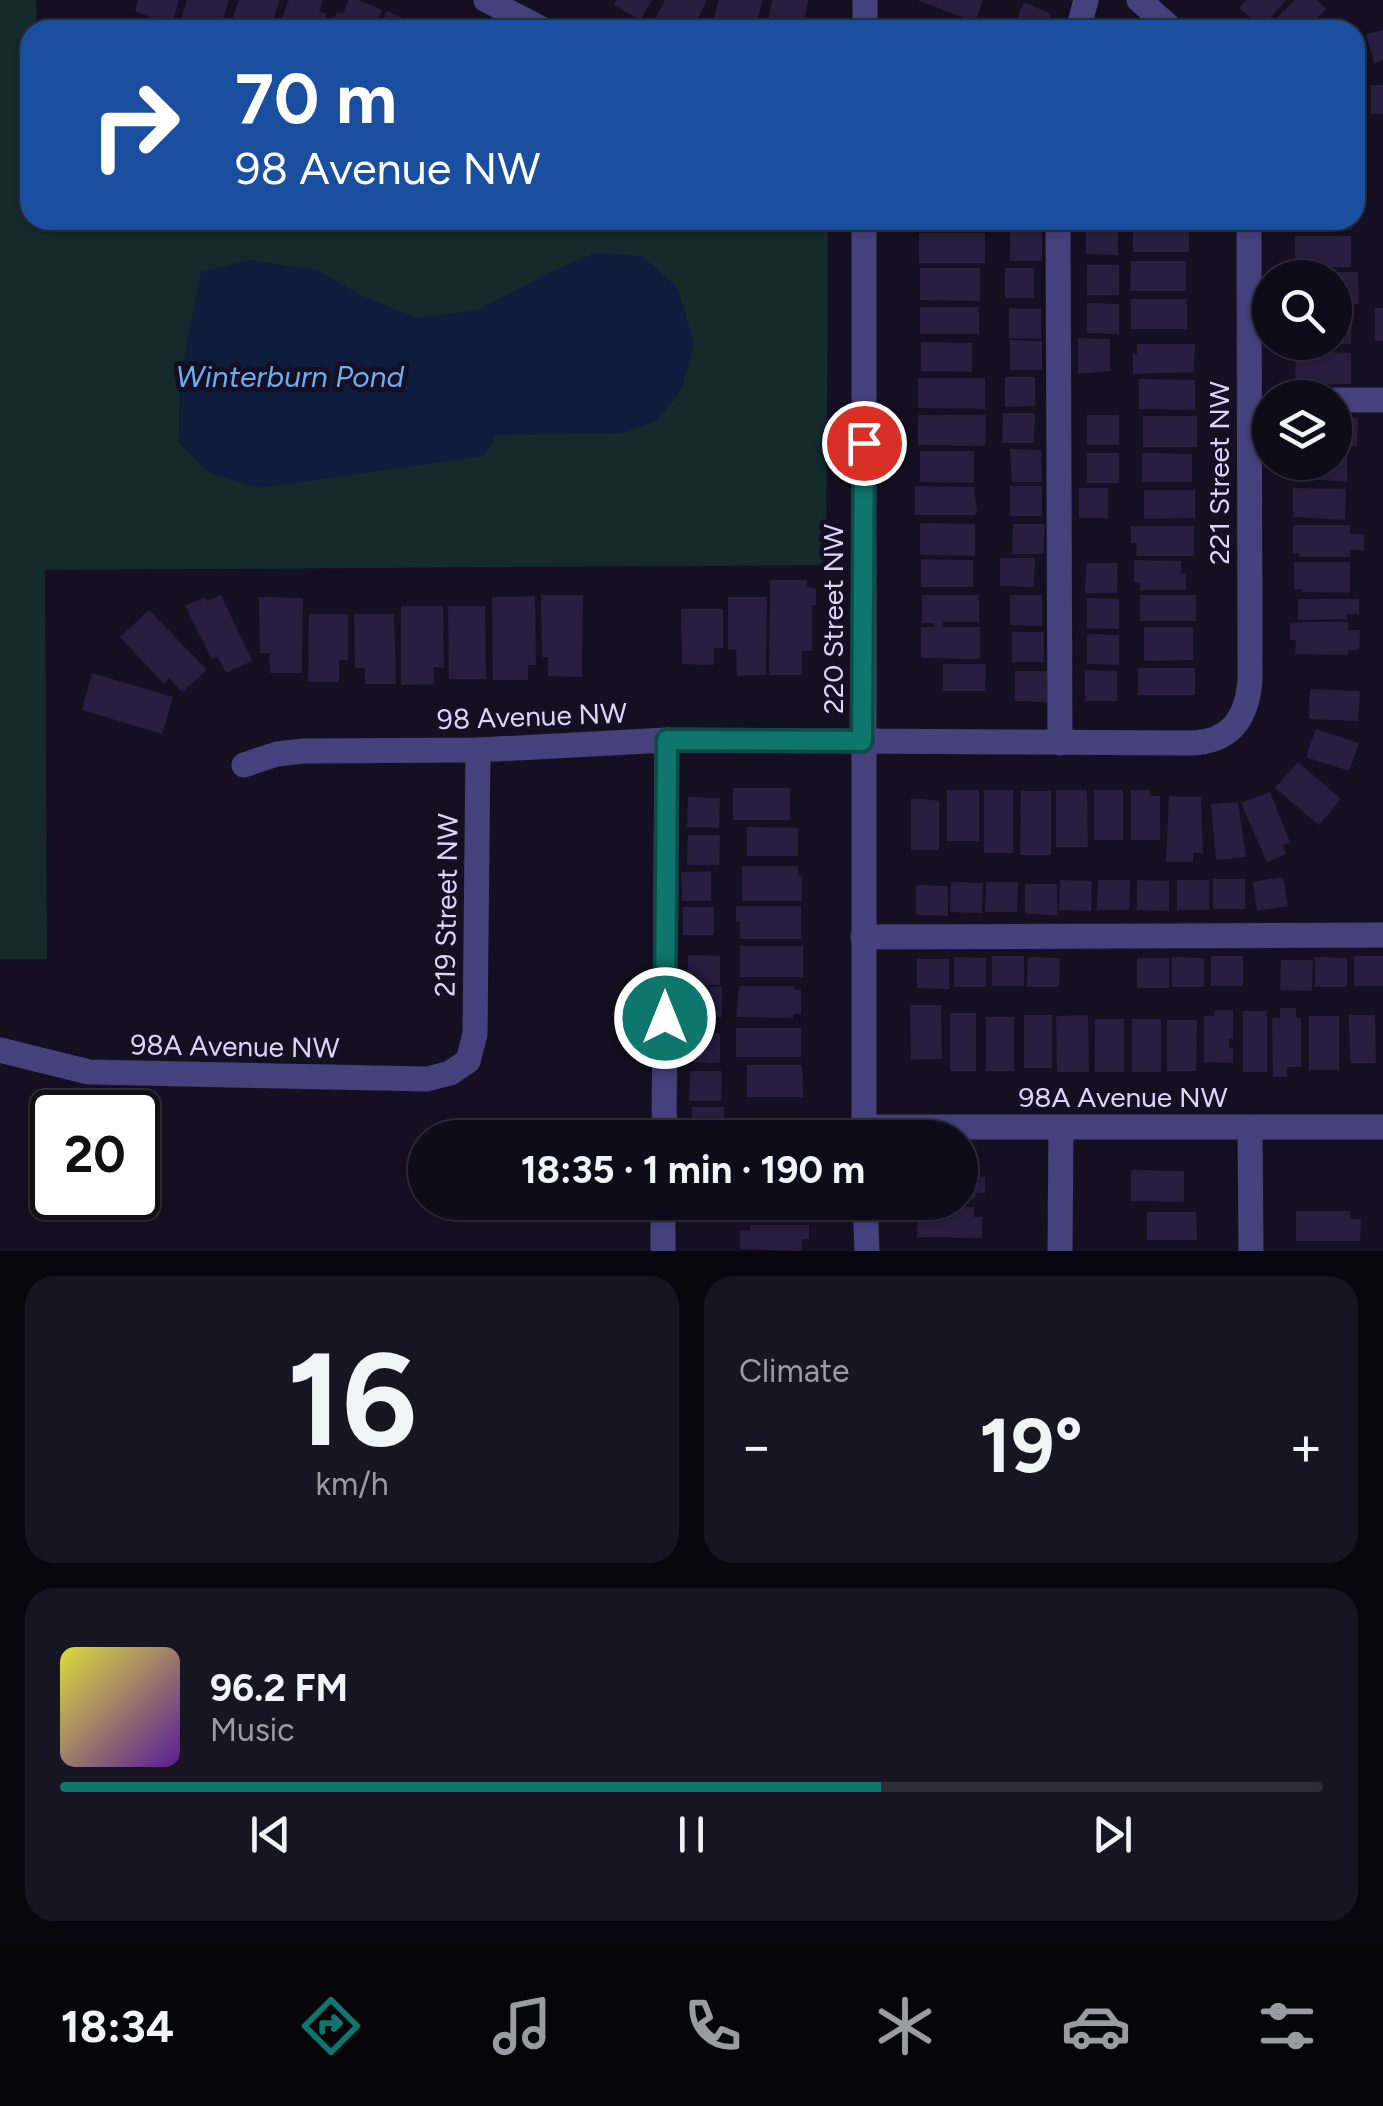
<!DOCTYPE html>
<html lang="en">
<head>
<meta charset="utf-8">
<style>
  body { margin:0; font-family:Figtree,sans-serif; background:#181523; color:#f1f3f6; height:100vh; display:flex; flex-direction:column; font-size:38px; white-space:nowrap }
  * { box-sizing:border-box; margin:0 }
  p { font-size:32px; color:#9b9ba2 }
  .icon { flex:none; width:55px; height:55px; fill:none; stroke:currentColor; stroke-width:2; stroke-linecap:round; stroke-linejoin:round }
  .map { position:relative; height:1251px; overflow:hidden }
  .drawer { display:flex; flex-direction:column; gap:25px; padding:25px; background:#08070e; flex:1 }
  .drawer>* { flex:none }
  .banner { position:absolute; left:20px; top:20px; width:1345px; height:210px; border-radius:30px; box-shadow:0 2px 8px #0004,0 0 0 2px #2f2c39; background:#1a4fa0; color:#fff; overflow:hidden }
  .tools { position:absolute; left:1252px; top:260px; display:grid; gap:20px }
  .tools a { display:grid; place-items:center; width:100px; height:100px; border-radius:50%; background:#0f0c1a; box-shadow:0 2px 8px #0004,0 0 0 2px #2f2c39; font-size:50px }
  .speed { position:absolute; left:30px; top:1090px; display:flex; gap:20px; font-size:50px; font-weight:700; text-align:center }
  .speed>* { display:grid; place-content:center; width:130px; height:130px; border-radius:50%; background:#0f0c1a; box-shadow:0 2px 8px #0004,0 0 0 2px #2f2c39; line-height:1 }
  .speed .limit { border:5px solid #111; border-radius:15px; background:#fff; color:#111 }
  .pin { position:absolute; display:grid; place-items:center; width:85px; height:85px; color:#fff; margin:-42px; border:5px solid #fff; border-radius:50%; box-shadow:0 2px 10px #0007 }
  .me { position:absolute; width:110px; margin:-55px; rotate:0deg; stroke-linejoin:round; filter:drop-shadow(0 0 8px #0008) }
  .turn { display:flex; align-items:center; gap:35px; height:210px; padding:0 50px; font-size:45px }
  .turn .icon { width:130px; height:130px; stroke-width:2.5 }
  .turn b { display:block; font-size:70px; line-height:85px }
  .big { font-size:75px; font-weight:700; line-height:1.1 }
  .drawer .tile { flex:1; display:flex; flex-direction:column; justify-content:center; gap:15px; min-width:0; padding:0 35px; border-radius:30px; background:#181523 }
  .drawer .dial { align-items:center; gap:0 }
  .dial b { font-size:130px; line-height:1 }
  .song { display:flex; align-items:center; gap:30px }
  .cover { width:120px; height:120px; border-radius:15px; background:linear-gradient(135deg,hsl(60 70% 55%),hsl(270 70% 35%)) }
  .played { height:10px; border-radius:5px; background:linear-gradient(90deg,#0f766e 65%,#2f2c39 65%) }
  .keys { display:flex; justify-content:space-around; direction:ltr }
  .heat { display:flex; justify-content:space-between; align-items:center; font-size:55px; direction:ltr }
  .drawer .tiles { flex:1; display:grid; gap:25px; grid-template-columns:1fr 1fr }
  .tile:last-child { grid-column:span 2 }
  .trip { position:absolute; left:408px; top:1120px; width:570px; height:100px; border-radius:50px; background:#0f0c1a; box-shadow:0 2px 8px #0004,0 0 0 2px #2f2c39; font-weight:700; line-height:100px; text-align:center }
  .menu { display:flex; height:160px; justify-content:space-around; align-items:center; background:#06050a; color:#9b9ba2 }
  .menu .icon { width:70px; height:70px }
  .menu .on { color:#0f766e }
  .menu b { font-size:45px; color:#f1f3f6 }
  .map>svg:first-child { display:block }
  .green { fill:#142a2b }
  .water { fill:#0f1d3c }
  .building { fill:#271e40 }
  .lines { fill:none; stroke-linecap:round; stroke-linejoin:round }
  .minor { stroke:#46407c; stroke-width:25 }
  .route-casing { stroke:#0a4d48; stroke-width:25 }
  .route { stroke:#0f766e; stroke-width:18 }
  .labels { text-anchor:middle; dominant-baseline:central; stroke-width:10; stroke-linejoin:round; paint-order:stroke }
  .street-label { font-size:28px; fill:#dbd5fa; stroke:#141022 }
  .water-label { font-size:30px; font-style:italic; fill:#6eadef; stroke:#141022 }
</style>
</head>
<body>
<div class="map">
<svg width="1383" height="1251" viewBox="0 0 1383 1251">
  <rect width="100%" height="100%" fill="#141022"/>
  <path class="green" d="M0 0H36L37 27 46 30H30V220H828L826 565 45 570 47 959H0Z"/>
  <path class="water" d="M595 253 642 256 677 287 694 344 682 389 657 421 623 433 496 435 484 456 259 488 210 473 179 443 180 378 201 272 249 260 317 270 362 296 417 318 478 310 550 272Z"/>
  <g class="building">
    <path d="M138 0H179L172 25 135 11Z"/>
    <path d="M187 0H229L220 29 201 23 199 28 180 22Z"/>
    <path d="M239 0H280L269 30 229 29Z"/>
    <path d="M289 0H323L319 11 327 14 320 30H277Z"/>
    <path d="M349 0H359L382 10 373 30H329L337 12 343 14Z"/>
    <path d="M616 0H652L640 20 614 5Z"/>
    <path d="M665 0H707L696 22 690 19 684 30H659L651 26Z"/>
    <path d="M719 0H763L754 30H710Z"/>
    <path d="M772 0H808L803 30H766Z"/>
    <path d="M917 0H983L975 22Z"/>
    <path d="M1246 0H1286L1262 28 1239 8Z"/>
    <path d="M1295 0H1317L1326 9 1305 30H1269L1267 28Z"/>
    <path d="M1024 2 1051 14 1044 30H1012Z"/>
    <path d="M387 11 419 26 417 30H379Z"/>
    <path d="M1383 30V60L1374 63 1366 34Z"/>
    <rect x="1371" y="85" width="12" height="29"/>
    <path d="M920 220H987V228L920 227Z"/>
    <rect x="1294" y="220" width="58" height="10"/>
    <rect x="1133" y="222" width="56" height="30"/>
    <path d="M1086 224H1118V255L1086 254Z"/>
    <rect x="1010" y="231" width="32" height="30"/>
    <rect x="919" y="233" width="66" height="30"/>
    <rect x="1295" y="236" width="56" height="31"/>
    <path d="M1131 261H1186V291H1130Z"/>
    <rect x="1087" y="265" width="32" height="30"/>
    <path d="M920 268H980V301L920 300Z"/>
    <rect x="1005" y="268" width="29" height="30"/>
    <path d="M1358 272 1359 304H1335V278H1295V273Z"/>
    <rect x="1131" y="299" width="56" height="30"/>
    <path d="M1087 303 1119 304V334L1087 333Z"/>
    <rect x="920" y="307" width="59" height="27"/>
    <path d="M1009 308 1041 309V339L1009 338Z"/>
    <rect x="1375" y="308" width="8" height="33"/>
    <path d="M1335 311H1352L1351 344H1335Z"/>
    <path d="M1078 338 1110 339V371L1078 374Z"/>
    <path d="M1010 340 1042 341V370H1010Z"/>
    <path d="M921 342 972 343V372L921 371Z"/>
    <path d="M1137 344H1195L1194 372 1133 374V354H1137Z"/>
    <path d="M1296 350 1351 353V384H1295Z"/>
    <path d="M1005 377H1035V406L1005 407Z"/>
    <path d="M918 378H985V409L918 408Z"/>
    <path d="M1139 379 1195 380V410L1139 409Z"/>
    <path d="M1003 413H1035L1034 443H1002Z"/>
    <path d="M1335 413H1341V417L1358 418 1357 446H1335Z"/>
    <path d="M918 415H986L985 446 918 445Z"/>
    <rect x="1087" y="415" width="32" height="30"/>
    <rect x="1143" y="416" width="54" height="31"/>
    <path d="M1010 449 1041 450 1042 482H1012Z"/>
    <path d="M920 451H974V483L920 482Z"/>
    <rect x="1087" y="453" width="32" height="30"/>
    <path d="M1142 453 1192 454V482H1142Z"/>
    <path d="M1335 453H1347V482L1297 478V462H1335Z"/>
    <path d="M915 486 974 487 977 512 974 515H915Z"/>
    <rect x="1010" y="486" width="32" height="30"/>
    <rect x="1079" y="488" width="29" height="30"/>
    <path d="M1293 488 1346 489 1345 520 1293 517Z"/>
    <path d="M1144 490H1195V518L1144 519Z"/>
    <path d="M920 523 975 524V556L920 555Z"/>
    <path d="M1013 524H1045L1044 554H1012Z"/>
    <path d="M1293 525H1350V534H1364V550H1350V557H1299V553H1293Z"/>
    <path d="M1131 526H1194V556H1136L1137 543H1131Z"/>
    <path d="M1000 558H1035L1034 587 1000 586Z"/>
    <path d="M921 559 973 560V587H921Z"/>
    <path d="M1134 560 1181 561V573H1186V590H1140V582H1134Z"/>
    <path d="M1294 562H1350V593L1302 592V589H1294Z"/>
    <path d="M1086 563H1118L1117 593H1085Z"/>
    <path d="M770 580H807V586L816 589V605H812V651H802V675H769Z"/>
    <path d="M221 595 252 661 226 673 218 657 212 659 185 606 205 597 207 601Z"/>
    <path d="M541 595H583L582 677 548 676V657H542Z"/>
    <path d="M922 595H979V622H943V627H980V659L921 658V627H934V623H922Z"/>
    <path d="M1010 595H1042V626L1010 625Z"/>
    <rect x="1140" y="595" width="56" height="26"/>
    <path d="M535 596 536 665H528V680H493L492 597Z"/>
    <path d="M259 597 303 598 302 673H270L269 653H260Z"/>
    <path d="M728 597H767L766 675 737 676 736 650 728 649Z"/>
    <path d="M1087 598 1119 599V629L1087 628Z"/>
    <path d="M1298 599H1359V614H1347V619L1298 620Z"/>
    <path d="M401 606H443L444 668 434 667V684L401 685Z"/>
    <path d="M448 606H485L486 679H449Z"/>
    <path d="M681 609H723V648H714V665L682 664Z"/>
    <path d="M149 610 207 670 182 692 169 678 164 684 120 637Z"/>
    <path d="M309 614H348V660H339V682H308Z"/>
    <path d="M354 614H394L396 684H365V668H355Z"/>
    <path d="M1301 622H1348V630H1360L1359 650H1348V655L1295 654 1296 640H1290V624Z"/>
    <path d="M1144 627H1193V660L1144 661Z"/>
    <rect x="1012" y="632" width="32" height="30"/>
    <path d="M1087 634 1119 635V665L1087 664Z"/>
    <path d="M943 664H986L985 691H943Z"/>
    <rect x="1138" y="668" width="57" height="27"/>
    <path d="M1085 670 1117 671V701H1085Z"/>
    <path d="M1015 671H1047V702L1015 701Z"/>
    <path d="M92 673 173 697 162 734 82 710Z"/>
    <path d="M1310 689 1360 691 1358 721 1309 719Z"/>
    <path d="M1316 729 1359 743 1349 771 1306 757Z"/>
    <path d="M1298 762 1341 799 1319 825 1275 788Z"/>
    <rect x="733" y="788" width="57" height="32"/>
    <rect x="947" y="790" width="32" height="51"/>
    <rect x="984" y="790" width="29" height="63"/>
    <path d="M1056 790H1087L1088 847H1056Z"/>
    <rect x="1094" y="790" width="29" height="50"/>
    <path d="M1131 790H1150V796H1160V840H1131Z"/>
    <path d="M1021 791H1051V855H1020Z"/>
    <path d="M1270 792 1290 842 1283 845 1286 854 1267 862 1241 803Z"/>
    <path d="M1169 796 1201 797 1203 853H1193V862H1166Z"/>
    <path d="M688 797 720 798 719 828 687 827Z"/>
    <path d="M911 798 939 801V850H911Z"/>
    <path d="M1238 802 1246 857 1216 860 1211 804Z"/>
    <path d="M747 827 798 828V856H747Z"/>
    <path d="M688 835H720L719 865H687Z"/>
    <path d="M742 866H798V876H802V901H742Z"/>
    <path d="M711 871V901H682L681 872Z"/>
    <path d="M1283 877 1288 906 1257 911 1253 882Z"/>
    <rect x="1213" y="879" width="32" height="30"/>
    <path d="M1060 880 1092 881 1091 911 1059 910Z"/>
    <path d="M1098 880H1130L1129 910H1097Z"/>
    <path d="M1137 880 1169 881V911L1137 910Z"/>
    <rect x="1177" y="880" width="32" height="30"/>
    <path d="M951 882 983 883 982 913 950 912Z"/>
    <path d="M986 882H1018L1017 912H985Z"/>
    <path d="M1025 884H1057V915L1025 914Z"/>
    <path d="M916 885 948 886V916L916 915Z"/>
    <path d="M736 906H801V939H740V922H736Z"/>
    <rect x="683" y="907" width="31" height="28"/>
    <rect x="740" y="946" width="63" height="31"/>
    <path d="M688 955 720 956V985H688Z"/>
    <rect x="992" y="956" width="32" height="30"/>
    <rect x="1211" y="956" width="32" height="30"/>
    <rect x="1354" y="956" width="29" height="30"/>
    <path d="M954 957 986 958V987H954Z"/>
    <path d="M1028 957 1060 958 1059 987H1027Z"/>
    <path d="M1172 957 1204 958V987H1172Z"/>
    <path d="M1315 957 1347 958V987H1315Z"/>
    <rect x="1137" y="958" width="32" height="30"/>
    <path d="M917 959H949V989L917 988Z"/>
    <path d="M1281 960H1313L1312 991 1280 990Z"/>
    <path d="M739 986H794V990H801V1014H793V1018L736 1017Z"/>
    <rect x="690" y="987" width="32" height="30"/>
    <path d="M910 1005H941L942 1059 911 1060Z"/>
    <path d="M1280 1008H1296V1018H1301V1067H1287V1077H1273L1272 1018H1280Z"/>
    <path d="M1215 1010H1233V1039H1229V1048H1233V1063L1204 1062V1016H1214Z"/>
    <rect x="1243" y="1011" width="24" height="61"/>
    <rect x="950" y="1013" width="26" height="58"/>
    <rect x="1024" y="1015" width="28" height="53"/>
    <path d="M1088 1015 1089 1072H1057L1056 1016Z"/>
    <path d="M1349 1015H1375L1376 1063H1350Z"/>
    <rect x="1309" y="1016" width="30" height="54"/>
    <rect x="986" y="1017" width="28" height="54"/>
    <rect x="1095" y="1019" width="29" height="53"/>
    <rect x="1132" y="1019" width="29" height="53"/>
    <path d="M1167 1020H1197L1196 1071H1167Z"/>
    <rect x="736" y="1028" width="65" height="29"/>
    <path d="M688 1033H720V1063L688 1062Z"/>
    <path d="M747 1065H802L803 1097H747Z"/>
    <path d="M690 1071H722L721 1101H689Z"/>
    <rect x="692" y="1107" width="32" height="30"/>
    <path d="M1131 1170 1184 1171V1202L1131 1201Z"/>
    <path d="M960 1171H976V1176L985 1177V1193H976L975 1199H960Z"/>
    <path d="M746 1202H806V1215L746 1214Z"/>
    <path d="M918 1207H974V1217H982V1238L917 1237Z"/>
    <path d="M1296 1211H1350V1219H1361L1360 1241H1296Z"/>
    <path d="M1147 1212H1196L1197 1240H1147Z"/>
    <path d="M750 1225H809V1239H802V1251L740 1249V1230L750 1231Z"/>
  </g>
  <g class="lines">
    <g class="minor">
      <path d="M486 0 544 30"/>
      <path d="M1139 0 1173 30"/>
      <path d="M865 30V0"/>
      <path d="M1078 30 1086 0"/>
      <path d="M1058 220 1060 743"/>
      <path d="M1335 400H1383"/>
      <path d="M244 765 277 754 304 751 478 750 667 740 1190 743C1231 742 1247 718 1250 680L1249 220"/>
      <path d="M863 937 1383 935"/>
      <path d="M0 1050 89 1072 427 1079 450 1073 468 1061 475 1034 478 750"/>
      <path d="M863 1127H1383"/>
      <path d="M1250 1127 1251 1251"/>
      <path d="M664 1138 667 740"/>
      <path d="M864 1138V220"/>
      <path d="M865 1202 867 1251"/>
      <path d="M663 1251V1202"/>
      <path d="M1060 1251 1061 1128"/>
    </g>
  </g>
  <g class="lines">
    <g class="route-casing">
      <path id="route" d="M665 1018 667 740 862 741 864 443"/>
    </g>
    <use href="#route" class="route"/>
  </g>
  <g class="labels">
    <g class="street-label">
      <text transform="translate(1219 473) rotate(-90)">221 Street NW</text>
      <text transform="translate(833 619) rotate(-90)">220 Street NW</text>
      <text transform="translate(532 716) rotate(-2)">98 Avenue NW</text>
      <text transform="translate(446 905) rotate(-89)">219 Street NW</text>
      <text transform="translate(235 1046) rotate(1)">98A Avenue NW</text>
      <text x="1123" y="1097">98A Avenue NW</text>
    </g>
    <g class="water-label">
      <text x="290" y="376">Winterburn Pond</text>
    </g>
  </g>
</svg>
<div class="tools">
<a><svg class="icon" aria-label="search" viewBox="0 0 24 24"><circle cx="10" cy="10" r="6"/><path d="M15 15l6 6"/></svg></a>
<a><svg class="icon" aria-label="layers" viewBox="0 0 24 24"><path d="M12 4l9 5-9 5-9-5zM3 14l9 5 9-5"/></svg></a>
</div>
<div class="speed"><div class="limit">20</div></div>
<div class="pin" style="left:864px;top:443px;background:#d93025"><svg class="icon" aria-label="arrive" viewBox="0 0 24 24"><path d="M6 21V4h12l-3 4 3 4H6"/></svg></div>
<svg class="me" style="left:665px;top:1018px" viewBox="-20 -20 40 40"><circle r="17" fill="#0f766e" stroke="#fff" stroke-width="3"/><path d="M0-11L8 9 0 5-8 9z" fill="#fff"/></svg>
<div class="trip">18:35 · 1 min · 190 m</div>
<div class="banner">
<div class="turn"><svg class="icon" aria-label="right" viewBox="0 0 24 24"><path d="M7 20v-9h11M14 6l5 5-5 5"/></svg><div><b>70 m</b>98 Avenue NW</div></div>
</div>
</div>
<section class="drawer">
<div class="tiles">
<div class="tile dial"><b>16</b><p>km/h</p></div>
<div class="tile"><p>Climate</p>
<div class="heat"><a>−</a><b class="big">19°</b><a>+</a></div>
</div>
<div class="tile">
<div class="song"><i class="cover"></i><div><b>96.2 FM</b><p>Music</p></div></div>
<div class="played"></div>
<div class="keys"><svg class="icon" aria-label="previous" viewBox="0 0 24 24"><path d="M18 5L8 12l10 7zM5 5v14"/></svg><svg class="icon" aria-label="pause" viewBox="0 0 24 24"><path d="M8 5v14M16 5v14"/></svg><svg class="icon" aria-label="next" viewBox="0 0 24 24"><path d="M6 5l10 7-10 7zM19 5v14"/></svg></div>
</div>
</div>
</section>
<nav class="menu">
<b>18:34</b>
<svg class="icon on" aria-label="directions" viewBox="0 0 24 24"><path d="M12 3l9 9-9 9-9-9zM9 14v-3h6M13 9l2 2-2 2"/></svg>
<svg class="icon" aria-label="music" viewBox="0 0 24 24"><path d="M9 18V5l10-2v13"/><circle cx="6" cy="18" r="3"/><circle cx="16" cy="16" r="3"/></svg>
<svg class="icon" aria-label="phone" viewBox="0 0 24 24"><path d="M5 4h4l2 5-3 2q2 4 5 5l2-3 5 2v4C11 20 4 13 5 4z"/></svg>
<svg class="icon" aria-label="climate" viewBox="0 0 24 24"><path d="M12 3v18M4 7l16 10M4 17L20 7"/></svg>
<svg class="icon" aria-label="car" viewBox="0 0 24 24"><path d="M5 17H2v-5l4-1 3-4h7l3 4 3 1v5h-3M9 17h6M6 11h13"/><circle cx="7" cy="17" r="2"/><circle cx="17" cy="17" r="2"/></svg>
<svg class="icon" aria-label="filters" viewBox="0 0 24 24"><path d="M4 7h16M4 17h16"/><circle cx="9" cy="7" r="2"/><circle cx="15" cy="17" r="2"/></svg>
</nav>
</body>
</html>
